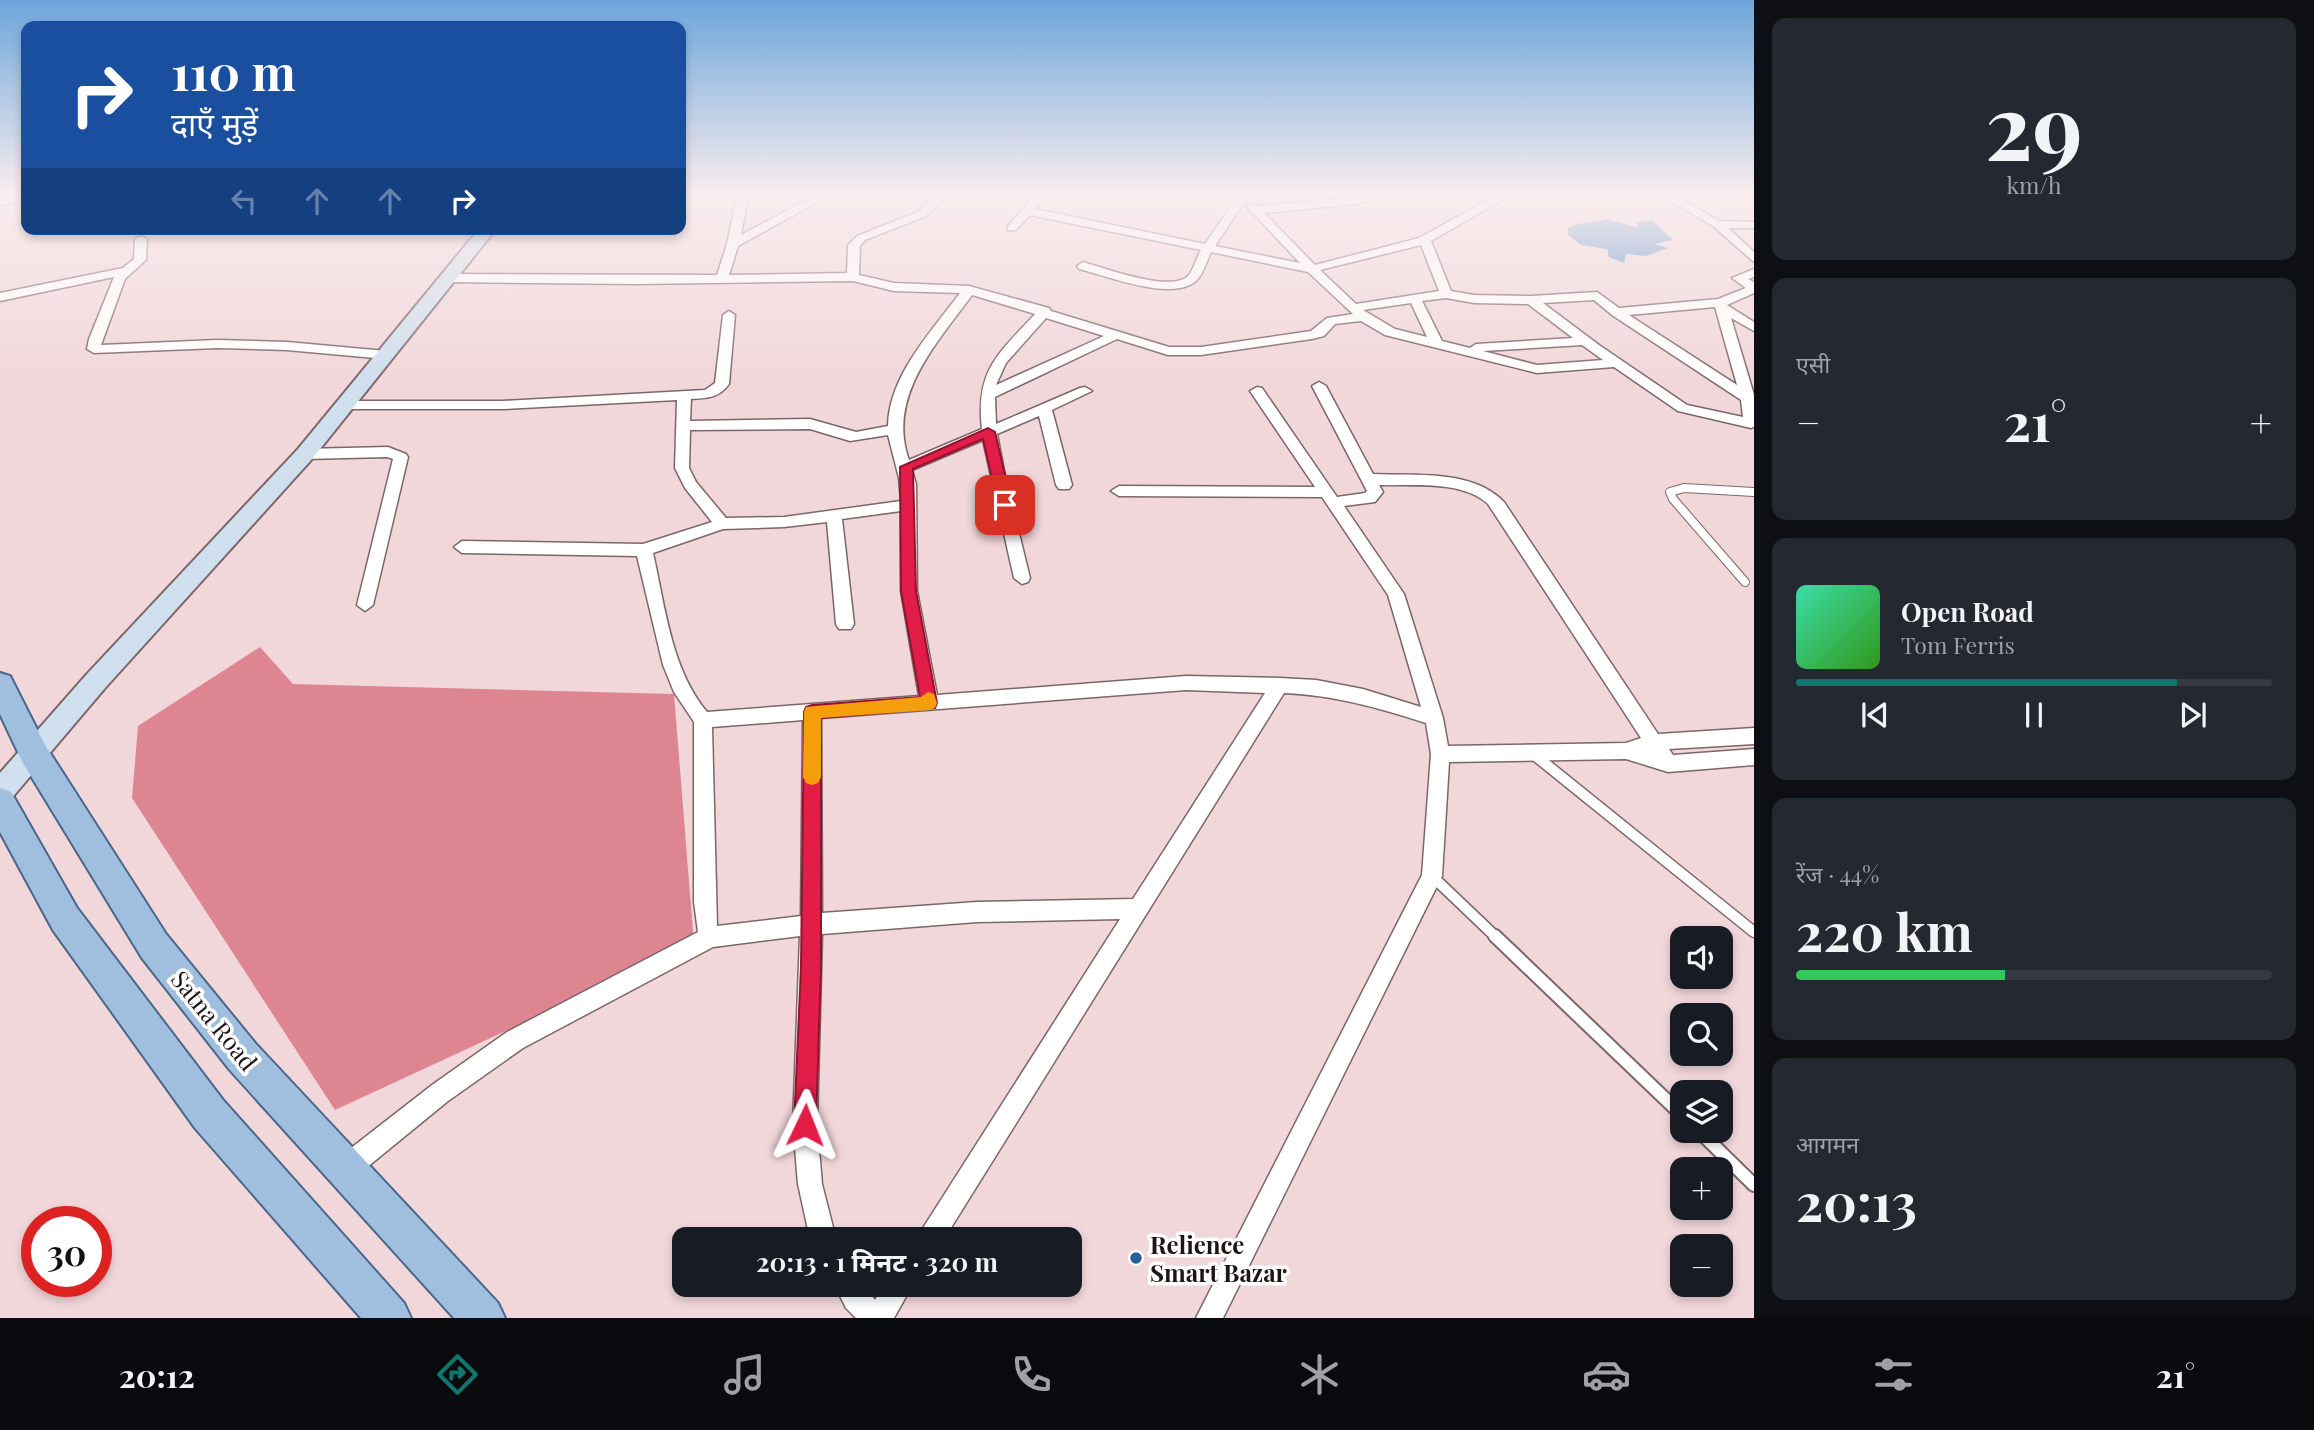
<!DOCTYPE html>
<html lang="hi">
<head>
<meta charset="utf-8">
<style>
  body { margin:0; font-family:"Playfair Display","Noto Sans Devanagari",serif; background:#242831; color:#f1f3f6; height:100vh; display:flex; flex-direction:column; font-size:26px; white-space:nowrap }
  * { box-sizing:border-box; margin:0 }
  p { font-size:23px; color:#9ea1a6 }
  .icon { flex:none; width:38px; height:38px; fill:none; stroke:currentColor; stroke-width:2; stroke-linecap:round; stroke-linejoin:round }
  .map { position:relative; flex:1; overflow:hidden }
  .details { display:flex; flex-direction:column; gap:18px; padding:18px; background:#0d0f14; width:560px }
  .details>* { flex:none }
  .guide { position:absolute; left:21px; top:21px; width:665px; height:214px; border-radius:14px; box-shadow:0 4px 10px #0003; background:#1a4fa0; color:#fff; overflow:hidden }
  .buttons { position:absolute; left:1670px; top:926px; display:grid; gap:14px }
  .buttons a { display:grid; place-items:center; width:63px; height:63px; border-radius:14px; background:#171b24; box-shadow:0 4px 10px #0003; font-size:35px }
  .speed { position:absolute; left:21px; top:1206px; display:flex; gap:14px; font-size:35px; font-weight:700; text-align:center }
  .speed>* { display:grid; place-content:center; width:91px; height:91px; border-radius:50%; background:#171b24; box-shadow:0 4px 10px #0003; line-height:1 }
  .speed .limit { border:10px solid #d22; background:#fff; color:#111 }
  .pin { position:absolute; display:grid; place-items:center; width:60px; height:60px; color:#fff; margin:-30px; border-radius:14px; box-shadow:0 4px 10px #0006 }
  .me { position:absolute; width:77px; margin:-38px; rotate:2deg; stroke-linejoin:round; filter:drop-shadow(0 0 5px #0008) }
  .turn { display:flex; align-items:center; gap:24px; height:147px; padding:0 35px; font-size:32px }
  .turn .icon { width:91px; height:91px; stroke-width:2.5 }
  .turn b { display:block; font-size:49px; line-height:60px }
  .lanes { display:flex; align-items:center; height:66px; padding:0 35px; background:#0003; justify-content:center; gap:35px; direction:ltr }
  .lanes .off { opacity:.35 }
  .big { font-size:52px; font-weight:700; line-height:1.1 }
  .details .card { flex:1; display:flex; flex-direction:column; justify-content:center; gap:10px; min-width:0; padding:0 24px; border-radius:14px; background:#242831 }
  .details .dial { align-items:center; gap:0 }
  .dial b { font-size:91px; line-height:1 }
  .song { display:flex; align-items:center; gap:21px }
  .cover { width:84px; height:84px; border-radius:10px; background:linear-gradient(135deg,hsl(160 70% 55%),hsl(110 70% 35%)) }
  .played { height:7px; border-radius:4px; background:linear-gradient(90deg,#0f766e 80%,#363941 80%) }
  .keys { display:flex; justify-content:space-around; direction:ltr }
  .heat { display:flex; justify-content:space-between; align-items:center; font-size:38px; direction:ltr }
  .charge { height:10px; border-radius:5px; background:linear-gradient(90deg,#34c759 44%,#363941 0) }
  .trip { position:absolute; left:672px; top:1227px; width:410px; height:70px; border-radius:14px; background:#171b24; box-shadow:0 4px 10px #0003; font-weight:700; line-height:70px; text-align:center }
  .menu { display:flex; height:112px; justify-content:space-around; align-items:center; background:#090b0e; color:#9ea1a6 }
  .menu .icon { width:49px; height:49px }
  .menu .current { color:#0f766e }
  .menu b { font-size:32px; color:#f1f3f6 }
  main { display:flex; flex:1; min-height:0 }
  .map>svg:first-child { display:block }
  .forest { fill:#dd8692 }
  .water { fill:#538fc8 }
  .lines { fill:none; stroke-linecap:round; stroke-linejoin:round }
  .lane-far2-casing { stroke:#7c6668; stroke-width:10 }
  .lane-far1-casing { stroke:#7c6668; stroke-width:13 }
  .lane-casing { stroke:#7c6668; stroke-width:16 }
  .street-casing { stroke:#7c6668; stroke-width:3 }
  .secondary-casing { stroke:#7c6668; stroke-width:4 }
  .primary-casing { stroke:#496789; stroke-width:4 }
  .lane-far2 { stroke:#fff; stroke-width:8 }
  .lane-far1 { stroke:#fff; stroke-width:10 }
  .lane { stroke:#fff; stroke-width:12 }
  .street { fill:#fff; fill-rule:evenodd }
  .secondary { fill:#cfdfee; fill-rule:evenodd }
  .primary { fill:#a0bedd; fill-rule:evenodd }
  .route { fill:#e11d48; stroke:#92132f; stroke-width:2 }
  .slow { fill:#f59e0b }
  .poi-dot { fill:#256198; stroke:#fff; stroke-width:2.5 }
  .labels { text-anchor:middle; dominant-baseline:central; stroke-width:7; stroke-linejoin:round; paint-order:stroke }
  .near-street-label { font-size:24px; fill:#1e1516; stroke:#fff }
  .near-poi-label { font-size:24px; font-weight:bold; fill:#1e1516; stroke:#fff; text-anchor:start }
</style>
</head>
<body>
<main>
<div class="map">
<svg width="1754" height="1318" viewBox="0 0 1754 1318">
  <rect width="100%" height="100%" fill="#f1d7da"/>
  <path class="forest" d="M260 647 293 684 674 694 694 944 335 1110 132 798 138 726Z"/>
  <path class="water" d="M1607 219 1638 228 1637 222 1653 221 1673 240 1654 244 1668 248 1646 256 1626 254 1624 263 1609 257 1607 249 1581 245 1568 235V228C1581 221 1593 223 1607 219Z"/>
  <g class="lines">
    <g class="lane-far2-casing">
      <path id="lane-far2" d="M1745 582 1673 499 1670 492 1684 488 1754 492"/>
    </g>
    <g class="lane-far1-casing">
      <g id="lane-far1">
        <path d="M1532 753 1754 932"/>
        <path d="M1432 876 1497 938"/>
      </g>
    </g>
    <g class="lane-casing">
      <g id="lane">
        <path d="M1495 936 1682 1115"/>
        <path d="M1698 1130 1754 1185"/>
      </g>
    </g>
    <g class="street-casing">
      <g id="street">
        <path d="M26 196V201L0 205V199Z"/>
        <path d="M737 196H748L741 235 814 196H828L738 246 729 275 847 273 848 245 857 236 918 212 934 196H946L926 216 865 240 860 246 859 275 894 283 969 286 1049 308 1051 311 1169 347H1201L1311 331 1327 318 1353 314 1308 272 1211 252C1207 261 1203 275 1196 281 1171 302 1108 276 1079 269L1077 266 1083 262C1105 268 1173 294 1189 275 1194 268 1197 257 1201 250L1030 215 1016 230H1008V226L1035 196H1046L1035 209 1205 244 1238 196H1248L1215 246 1300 263 1248 208V204L1259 206 1347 198 1346 196H1384L1356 204 1264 213 1315 265 1419 238 1495 196H1509L1431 241 1451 291 1474 295 1531 296 1597 292 1619 308 1718 299 1746 288 1732 278 1754 269V277L1748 279 1754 282V293L1727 305 1754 322V331L1731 318 1754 395V427L1751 428 1678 411 1614 367 1537 373 1385 335 1361 321 1335 324 1324 336 1312 339 1201 355H1168L1117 339 995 397 996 424 1080 388 1085 387 1092 391 1052 410 1072 485 1069 489H1059L1056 485 1039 416 997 434 1005 476 1030 578 1028 582 1022 584 1014 578 983 440 912 470 916 484 917 591 937 695 1186 676 1280 678 1316 680 1363 689 1421 707 1388 595 1322 497 1119 496 1111 491 1119 486 1315 487 1250 391 1257 387 1262 388 1337 497 1365 493 1367 491 1312 386 1319 382 1326 386 1373 474C1416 476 1472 469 1504 502L1658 734 1754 728V744L1669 749 1673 755 1754 749V765L1668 772 1626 759 1449 762 1442 876 1223 1318H1196L1422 875 1431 754 1426 723C1379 708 1334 695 1284 693L944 1239H916L1120 919 977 922 822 934 817 1125 822 1184 836 1239H810L798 1184 793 1125 800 936 713 947 523 1048 448 1101 355 1177 346 1180 337 1177 334 1168 337 1159 432 1085 507 1032 698 932 694 902V722L674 692 663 665 637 556 462 553 454 547 462 541 643 544 712 522 685 488 675 468 677 400 503 409H345L338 405 345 401H503L705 390 715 383 723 315 729 311 735 315 729 384C719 398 707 398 691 399L690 421 810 419 856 432 888 426C889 375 932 331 960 293L894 291 853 281 637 284 448 282 442 278 448 274 717 275 727 244ZM1421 245 1439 291 1356 304 1320 270ZM972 295 1035 314C998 354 975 371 982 429L909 460C886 397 937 343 972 295ZM1446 298 1474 303 1528 304 1573 338 1476 344 1470 348 1442 341 1422 301ZM1594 300 1612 315 1741 400 1743 417 1687 405 1599 345 1543 303ZM1411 303 1427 337 1395 329 1363 310ZM1715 307 1737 385 1629 315ZM1046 318 1104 336 996 385 1006 363ZM1582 345 1603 360 1537 365 1483 351ZM810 429 850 441 888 435 899 478 901 501 784 517 726 518 696 482 689 468 690 430ZM1379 485C1412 486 1462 480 1488 504L1641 738 1626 743 1448 746 1443 718 1404 594 1344 506 1375 502 1383 492ZM901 511V591L919 696 707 712C671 669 665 606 653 553L723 529 784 527 827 522 836 624 839 629H851L854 624 842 519ZM1186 690 1265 693 1133 899 977 902 822 913 821 718ZM803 720 801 916 717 926 712 727Z"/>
        <path d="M1662 196H1676L1719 221 1754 222V228H1728L1754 252V262L1713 226Z"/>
        <path d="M141 236 147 239 146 260 125 279 101 345 217 340 287 342 386 351 393 355 386 359 287 350 217 348 94 353 87 349 89 339 114 277 0 301V293L123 268 134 259 135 239Z"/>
        <path d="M388 447 406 454 408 457 373 605 365 611 357 605 393 459 387 457 305 459 298 454 305 449Z"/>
        <path d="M834 1284H862L875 1300 885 1284H913L894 1318H856L846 1308Z"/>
      </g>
    </g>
    <g class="secondary-casing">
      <path id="secondary" d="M479 229H496L312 459 105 688 10 800 0 804V773L87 674 298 449Z"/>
    </g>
    <g class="primary-casing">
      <g id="primary">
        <path d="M0 673 10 676 45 745 166 934 255 1043 498 1303 505 1318H454L229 1069 142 958 23 763 0 714Z"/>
        <path d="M0 788 11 792 77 908 223 1100 404 1303 411 1318H361L195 1128 53 930 0 832Z"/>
      </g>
    </g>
    <use href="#lane-far2" class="lane-far2"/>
    <use href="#lane-far1" class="lane-far1"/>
    <use href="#lane" class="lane"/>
    <use href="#street" class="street"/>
    <use href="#secondary" class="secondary"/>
    <use href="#primary" class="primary"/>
  </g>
  <linearGradient id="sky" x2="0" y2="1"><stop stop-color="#6ca5db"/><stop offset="0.51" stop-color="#f9edee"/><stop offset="1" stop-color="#f9edee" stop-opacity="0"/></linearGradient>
  <rect width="1754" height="381" fill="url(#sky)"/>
  <path class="route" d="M988 428 995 432 1012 505 1010 508H1000L998 505 983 439 913 469 916 591 937 703 935 708 821 718V967L816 1125 813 1132 805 1136 797 1132 794 1125 801 967 804 712 806 707 812 705 920 697 901 591 900 467Z"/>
  <path class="slow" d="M928 692 934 694 937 703 935 708 929 710 821 718V777L818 783 812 785 806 783 803 777 804 712 806 707 921 697Z"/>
  <circle class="poi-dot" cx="1136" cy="1258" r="7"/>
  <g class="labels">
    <g class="near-street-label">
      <text transform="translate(215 1020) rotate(51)">Satna Road</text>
    </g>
    <g class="near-poi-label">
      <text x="1150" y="1244">Relience<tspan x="1150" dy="28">Smart Bazar</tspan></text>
    </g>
  </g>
</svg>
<div class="buttons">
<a><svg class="icon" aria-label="sound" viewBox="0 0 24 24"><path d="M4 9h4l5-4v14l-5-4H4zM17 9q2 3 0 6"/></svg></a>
<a><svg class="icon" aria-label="search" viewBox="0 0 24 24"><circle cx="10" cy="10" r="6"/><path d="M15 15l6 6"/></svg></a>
<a><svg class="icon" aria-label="layers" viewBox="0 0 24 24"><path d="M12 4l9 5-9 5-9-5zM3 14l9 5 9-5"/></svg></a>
<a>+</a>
<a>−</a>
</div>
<div class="speed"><div class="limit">30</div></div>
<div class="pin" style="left:1005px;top:505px;background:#d93025"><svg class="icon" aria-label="arrive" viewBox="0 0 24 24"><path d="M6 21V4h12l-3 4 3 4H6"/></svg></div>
<svg class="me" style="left:805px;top:1125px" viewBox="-20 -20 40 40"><path d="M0-17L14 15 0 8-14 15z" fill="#e11d48" stroke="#fff" stroke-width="4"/></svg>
<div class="trip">20:13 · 1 मिनट · 320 m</div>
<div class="guide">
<div class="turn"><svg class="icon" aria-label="right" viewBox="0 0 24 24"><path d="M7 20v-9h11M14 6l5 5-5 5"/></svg><div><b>110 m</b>दाएँ मुड़ें</div></div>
<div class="lanes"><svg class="icon off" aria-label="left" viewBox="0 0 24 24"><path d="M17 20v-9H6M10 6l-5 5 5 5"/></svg><svg class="icon off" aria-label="ahead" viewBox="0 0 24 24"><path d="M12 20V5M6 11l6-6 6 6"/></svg><svg class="icon off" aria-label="ahead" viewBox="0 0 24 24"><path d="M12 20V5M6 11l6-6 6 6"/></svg><svg class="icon" aria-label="right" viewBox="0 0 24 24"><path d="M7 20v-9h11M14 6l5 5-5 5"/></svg></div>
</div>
</div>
<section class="details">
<div class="card dial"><b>29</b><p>km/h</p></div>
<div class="card"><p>एसी</p>
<div class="heat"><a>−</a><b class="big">21°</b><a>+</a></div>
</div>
<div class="card">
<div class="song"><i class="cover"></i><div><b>Open Road</b><p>Tom Ferris</p></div></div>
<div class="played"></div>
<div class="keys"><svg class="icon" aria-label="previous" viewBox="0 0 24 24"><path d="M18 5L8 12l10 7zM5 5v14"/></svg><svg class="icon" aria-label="pause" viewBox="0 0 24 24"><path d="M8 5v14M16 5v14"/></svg><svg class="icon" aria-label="next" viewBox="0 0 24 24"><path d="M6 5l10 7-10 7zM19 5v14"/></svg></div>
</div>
<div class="card"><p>रेंज · 44%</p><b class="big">220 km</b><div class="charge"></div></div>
<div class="card"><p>आगमन</p><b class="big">20:13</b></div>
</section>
</main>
<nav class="menu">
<b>20:12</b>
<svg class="icon current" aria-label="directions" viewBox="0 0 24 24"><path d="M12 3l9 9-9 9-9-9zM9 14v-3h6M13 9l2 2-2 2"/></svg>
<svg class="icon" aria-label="music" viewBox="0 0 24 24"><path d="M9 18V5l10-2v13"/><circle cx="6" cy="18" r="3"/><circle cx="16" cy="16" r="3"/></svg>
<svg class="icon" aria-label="phone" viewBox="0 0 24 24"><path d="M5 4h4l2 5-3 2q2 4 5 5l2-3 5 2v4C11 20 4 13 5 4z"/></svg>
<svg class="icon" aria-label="climate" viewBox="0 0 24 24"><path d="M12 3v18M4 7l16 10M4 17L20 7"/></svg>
<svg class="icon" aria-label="car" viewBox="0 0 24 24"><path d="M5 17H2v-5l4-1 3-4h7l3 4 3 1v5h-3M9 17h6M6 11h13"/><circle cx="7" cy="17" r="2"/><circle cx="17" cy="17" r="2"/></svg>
<svg class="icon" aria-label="filters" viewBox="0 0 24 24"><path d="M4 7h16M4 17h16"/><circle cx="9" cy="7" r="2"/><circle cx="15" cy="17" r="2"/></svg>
<b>21°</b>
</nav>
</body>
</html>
